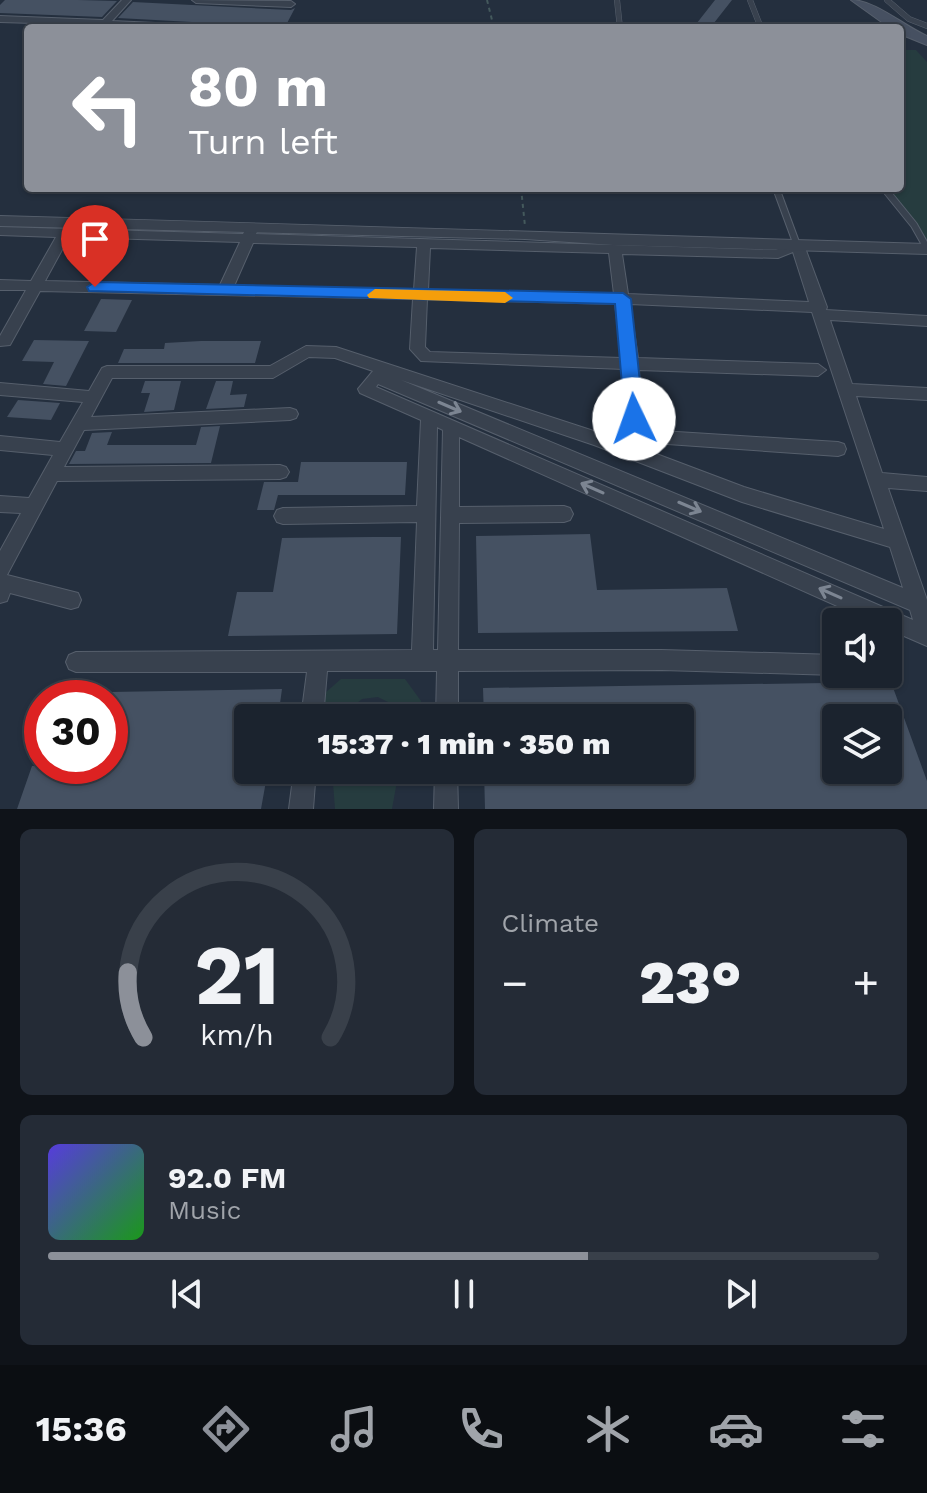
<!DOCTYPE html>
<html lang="en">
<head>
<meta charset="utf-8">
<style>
  body { margin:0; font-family:"Work Sans",sans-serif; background:#242b36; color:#f1f3f6; height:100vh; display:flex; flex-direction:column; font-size:30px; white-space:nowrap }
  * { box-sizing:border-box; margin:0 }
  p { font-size:26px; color:#a0a4aa }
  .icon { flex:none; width:44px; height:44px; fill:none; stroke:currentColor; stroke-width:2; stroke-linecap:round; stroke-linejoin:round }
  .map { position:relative; height:809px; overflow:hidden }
  .details { display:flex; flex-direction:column; gap:20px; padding:20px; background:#0f1319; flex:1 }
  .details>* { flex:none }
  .guide { position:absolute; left:24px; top:24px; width:880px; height:168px; border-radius:8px; box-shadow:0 2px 6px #0004,0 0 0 2px #39404a; background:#8c9099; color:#fff; overflow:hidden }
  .fabs { position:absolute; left:822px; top:608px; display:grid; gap:16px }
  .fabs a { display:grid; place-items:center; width:80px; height:80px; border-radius:8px; background:#1b232e; box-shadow:0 2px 6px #0004,0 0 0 2px #39404a; font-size:40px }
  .speed { position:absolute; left:24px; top:680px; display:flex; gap:16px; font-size:40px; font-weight:700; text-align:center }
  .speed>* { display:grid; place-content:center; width:104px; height:104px; border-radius:50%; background:#1b232e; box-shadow:0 2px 6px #0004,0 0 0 2px #39404a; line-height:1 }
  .speed .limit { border:12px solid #d22; background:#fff; color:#111 }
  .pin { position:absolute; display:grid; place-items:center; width:68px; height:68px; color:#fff; margin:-82px -34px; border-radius:50% 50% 50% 0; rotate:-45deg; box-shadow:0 0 8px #0007 }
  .pin .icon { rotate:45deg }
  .me { position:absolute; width:88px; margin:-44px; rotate:357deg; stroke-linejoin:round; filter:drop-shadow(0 0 6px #0008) }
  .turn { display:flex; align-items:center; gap:28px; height:168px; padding:0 32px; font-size:36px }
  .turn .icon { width:104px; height:104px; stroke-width:2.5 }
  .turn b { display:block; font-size:56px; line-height:68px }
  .big { font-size:60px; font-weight:800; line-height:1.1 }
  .details .widget { flex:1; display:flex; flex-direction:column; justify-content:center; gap:12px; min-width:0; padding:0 28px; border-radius:12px; background:#242b36 }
  .details .dial { align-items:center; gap:0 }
  .dial svg { height:208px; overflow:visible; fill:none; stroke:#39404a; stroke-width:7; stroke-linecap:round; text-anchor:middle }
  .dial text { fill:#f1f3f6; stroke:none }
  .song { display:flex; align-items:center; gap:24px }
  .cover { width:96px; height:96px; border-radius:12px; background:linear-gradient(135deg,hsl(250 70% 55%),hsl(120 70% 35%)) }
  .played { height:8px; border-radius:4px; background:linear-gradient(90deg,#8c9099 65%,#39404a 65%) }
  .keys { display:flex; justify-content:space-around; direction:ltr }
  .heat { display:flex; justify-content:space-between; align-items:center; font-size:44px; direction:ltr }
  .details .tiles { flex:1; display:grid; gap:20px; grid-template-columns:1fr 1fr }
  .widget:last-child { grid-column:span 2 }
  .trip { position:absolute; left:234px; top:704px; width:460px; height:80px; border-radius:8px; background:#1b232e; box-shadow:0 2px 6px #0004,0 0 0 2px #39404a; font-weight:800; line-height:80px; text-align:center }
  .tabs { display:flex; height:128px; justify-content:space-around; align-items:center; background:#0b0e12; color:#a0a4aa }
  .tabs .icon { width:56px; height:56px }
  .tabs .current { color:#8c9099 }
  .tabs b { font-size:36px; color:#f1f3f6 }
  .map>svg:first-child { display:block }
  .green { fill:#263c3f }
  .building { fill:#455162; fill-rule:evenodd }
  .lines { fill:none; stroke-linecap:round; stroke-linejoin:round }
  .service-far1-casing { stroke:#565f6c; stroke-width:6 }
  .service-casing { stroke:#565f6c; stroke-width:8 }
  .minor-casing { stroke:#565f6c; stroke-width:2 }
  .tertiary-casing { stroke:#565f6c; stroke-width:2 }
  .secondary-casing { stroke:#565f6c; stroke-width:2 }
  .path { stroke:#44595c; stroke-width:2; stroke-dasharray:4 4; stroke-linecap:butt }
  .service-far1 { stroke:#38414e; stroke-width:5 }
  .service { stroke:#38414e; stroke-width:6 }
  .minor { fill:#38414e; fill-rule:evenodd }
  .tertiary { fill:#38414e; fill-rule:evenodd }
  .secondary { fill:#465061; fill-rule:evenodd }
  .oneway { stroke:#7c8592 }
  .route { fill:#1a73e8; stroke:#114b97; stroke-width:2 }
  .slow { fill:#f59e0b }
</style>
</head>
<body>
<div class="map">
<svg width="927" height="809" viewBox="0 0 927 809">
  <rect width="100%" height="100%" fill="#242f3e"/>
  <g class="green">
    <path d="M900 50H916L927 62V239H922L882 188H900Z"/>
    <path d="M341 679H405L421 701 420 718H401L390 703 378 697 362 699 339 718H317L325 693Z"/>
    <path d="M332 770H399L392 809H335Z"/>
  </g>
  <g class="building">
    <path d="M5 0H78L117 1 102 17 0 13V5Z"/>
    <path d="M715 0H732L710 28H702L704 23 693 28Z"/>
    <path d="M133 2 291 10 295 8 285 27 118 18Z"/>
    <path d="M101 299 132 300 116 332 84 331Z"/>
    <path d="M34 340 89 341 66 386 43 384 54 362 22 361Z"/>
    <path d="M201 341H261L255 363H118L124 349H164L165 343Z"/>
    <path d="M145 381H181L174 410 144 412 150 393H141Z"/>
    <path d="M216 381H233L230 395 247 394 244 407 206 409Z"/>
    <path d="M18 400 60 403 51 420 7 417Z"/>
    <path d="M220 426 211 463 69 464 76 451H85L92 433 112 432 107 445H196L201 427Z"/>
    <path d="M301 462H407L405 495H278L274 510H257L264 482H298Z"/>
    <path d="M590 534 597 590 727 588 738 631 478 633 476 536Z"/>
    <path d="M372 537H401L397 634 228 636 237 592H273L282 538Z"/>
    <path d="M891 682 927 781V809H485L484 770H685L680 718H484L483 688ZM836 718H888V770H836Z"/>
    <path d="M282 689 278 718H248V770H268L261 809H17L32 766H110V692Z"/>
  </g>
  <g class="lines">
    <g class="service-far1-casing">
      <g id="service-far1">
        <path d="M617 0 620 28"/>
        <path d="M750 0 761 28"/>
        <path d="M887 0 909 19 927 26"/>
      </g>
    </g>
    <g class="service-casing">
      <g id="service">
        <path d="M776 188 797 245"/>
        <path d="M884 188 914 225 927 248"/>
      </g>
    </g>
    <g class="minor-casing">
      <g id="minor">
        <path d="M122 0H131L112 21 199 25 204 28 0 22V16L103 20Z"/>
        <path d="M192 0 291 1 295 4 291 7 196 3Z"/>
        <path d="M252 225 258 229 256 234 776 250 797 241 804 245 827 307 826 310 927 316V326L830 320 852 384 927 388V400L856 396 882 473 927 477V491L888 488 927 600V646L888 629V622H873L459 437V507L564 506 570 508 573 514 570 520 564 522 459 523 458 650H662L836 655V674H839L836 675 662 670 458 671V718H436L437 671H327L323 718H301L307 672H76L69 669 66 662 69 655 76 652 412 650 417 522 283 524 277 522 274 516 277 510 283 508 417 506 421 420 360 393 358 389 373 371 335 358 309 357 273 378H112L91 417 290 408 296 410 298 414 296 418 290 420 84 430 64 467 280 465 286 467 289 472 286 477 280 479 57 481 7 575 78 593 81 600 78 607 71 609 10 593 7 601 0 603V551L21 513 0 512V496L29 498 53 455 0 450V436L60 442 83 402 0 395V383L89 391 102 368 107 366H270L306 346 336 347 606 435 744 487 884 529 812 312 630 304 638 358 818 364 826 370 818 376 639 370 642 419 645 424 661 431 838 442 844 444 846 449 844 454 838 456 653 443 633 434 626 419 624 369 421 361 410 349 413 299 40 291 10 345 0 346V336L26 290H0V280L31 281 56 237 0 235V227L243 234 247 226ZM69 237 240 242 220 285 45 281ZM253 243 417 247 414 290 234 286ZM430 248 609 253 614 294 428 290ZM793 252 809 302 628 294 622 254 778 258ZM427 299 615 304 622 358 430 352 425 347ZM401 380 594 445 742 502 890 547 903 588ZM378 384 910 610 913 620 376 387ZM437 427 443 430 438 650H433Z"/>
        <path d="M294 770H316L313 809H289Z"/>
        <path d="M435 770H457L458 809H434Z"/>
      </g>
    </g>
    <g class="tertiary-casing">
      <path id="tertiary" d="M0 216C309 224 618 235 927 244V254L613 245 525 239 0 226Z"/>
    </g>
    <g class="secondary-casing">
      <path id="secondary" d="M851 0C875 0 904 26 927 36V45L900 34V28H890Z"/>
    </g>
    <g class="path">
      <path d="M487 0 494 28"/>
      <path d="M521 188 525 226"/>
    </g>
    <use href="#service-far1" class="service-far1"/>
    <use href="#service" class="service"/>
    <use href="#minor" class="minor"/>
    <use href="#tertiary" class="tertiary"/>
    <use href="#secondary" class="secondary"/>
  </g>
  <defs><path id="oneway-shaft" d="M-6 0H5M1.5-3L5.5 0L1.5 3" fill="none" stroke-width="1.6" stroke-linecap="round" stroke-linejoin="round" transform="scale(2)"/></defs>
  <g class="oneway">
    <use href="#oneway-shaft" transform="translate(450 407) rotate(23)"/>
    <use href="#oneway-shaft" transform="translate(592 488) rotate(-156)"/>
    <use href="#oneway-shaft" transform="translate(690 507) rotate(23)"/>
    <use href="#oneway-shaft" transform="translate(830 593) rotate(-156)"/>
  </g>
  <path class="route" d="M95 282 623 293 631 299 644 419 634 426 625 419 615 304 89 291 87 287Z"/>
  <path class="slow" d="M375 289 505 292 513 298 505 303 369 298 367 295Z"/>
</svg>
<div class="fabs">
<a><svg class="icon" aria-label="sound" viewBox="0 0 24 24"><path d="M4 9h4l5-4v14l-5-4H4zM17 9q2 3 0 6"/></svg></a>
<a><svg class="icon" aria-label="layers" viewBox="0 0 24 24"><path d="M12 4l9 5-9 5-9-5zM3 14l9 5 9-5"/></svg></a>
</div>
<div class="speed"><div class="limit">30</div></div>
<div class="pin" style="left:95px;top:287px;background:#d93025"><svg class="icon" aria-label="arrive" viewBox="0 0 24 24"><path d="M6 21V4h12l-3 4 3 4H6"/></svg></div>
<svg class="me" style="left:634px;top:419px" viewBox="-20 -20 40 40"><circle r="19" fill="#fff"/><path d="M0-13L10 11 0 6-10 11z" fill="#1a73e8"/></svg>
<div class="trip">15:37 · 1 min · 350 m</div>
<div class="guide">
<div class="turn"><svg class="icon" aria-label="left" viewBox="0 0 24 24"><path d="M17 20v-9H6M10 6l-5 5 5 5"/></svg><div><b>80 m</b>Turn left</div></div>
</div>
</div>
<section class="details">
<div class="tiles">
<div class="widget dial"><svg viewBox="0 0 100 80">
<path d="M14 69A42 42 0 1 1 86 69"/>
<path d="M14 69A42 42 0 0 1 8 44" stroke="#8c9099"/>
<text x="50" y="56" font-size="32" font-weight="700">21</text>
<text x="50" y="72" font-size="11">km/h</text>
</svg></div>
<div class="widget"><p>Climate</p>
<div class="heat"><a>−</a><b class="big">23°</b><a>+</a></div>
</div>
<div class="widget">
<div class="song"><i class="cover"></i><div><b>92.0 FM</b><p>Music</p></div></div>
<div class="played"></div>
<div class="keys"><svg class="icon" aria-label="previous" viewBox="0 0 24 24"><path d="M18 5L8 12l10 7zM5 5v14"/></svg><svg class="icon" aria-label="pause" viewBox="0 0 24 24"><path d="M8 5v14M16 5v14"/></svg><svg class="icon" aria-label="next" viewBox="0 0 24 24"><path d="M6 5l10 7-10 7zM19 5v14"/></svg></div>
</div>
</div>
</section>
<nav class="tabs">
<b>15:36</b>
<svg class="icon current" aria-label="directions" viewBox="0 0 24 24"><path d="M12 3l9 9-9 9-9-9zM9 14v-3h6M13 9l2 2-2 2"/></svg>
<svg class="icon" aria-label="music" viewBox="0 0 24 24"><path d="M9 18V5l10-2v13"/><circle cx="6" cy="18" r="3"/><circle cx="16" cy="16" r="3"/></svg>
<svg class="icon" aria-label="phone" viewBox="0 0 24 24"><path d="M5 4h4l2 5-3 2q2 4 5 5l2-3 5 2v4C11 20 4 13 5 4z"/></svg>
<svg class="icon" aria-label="climate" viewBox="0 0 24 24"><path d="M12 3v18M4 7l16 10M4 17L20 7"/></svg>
<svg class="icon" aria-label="car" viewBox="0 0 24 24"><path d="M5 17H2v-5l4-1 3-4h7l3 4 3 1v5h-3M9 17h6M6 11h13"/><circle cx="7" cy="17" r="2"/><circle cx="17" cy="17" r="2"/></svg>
<svg class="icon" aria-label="filters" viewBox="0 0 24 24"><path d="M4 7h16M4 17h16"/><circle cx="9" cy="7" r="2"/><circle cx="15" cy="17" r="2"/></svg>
</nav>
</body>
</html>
